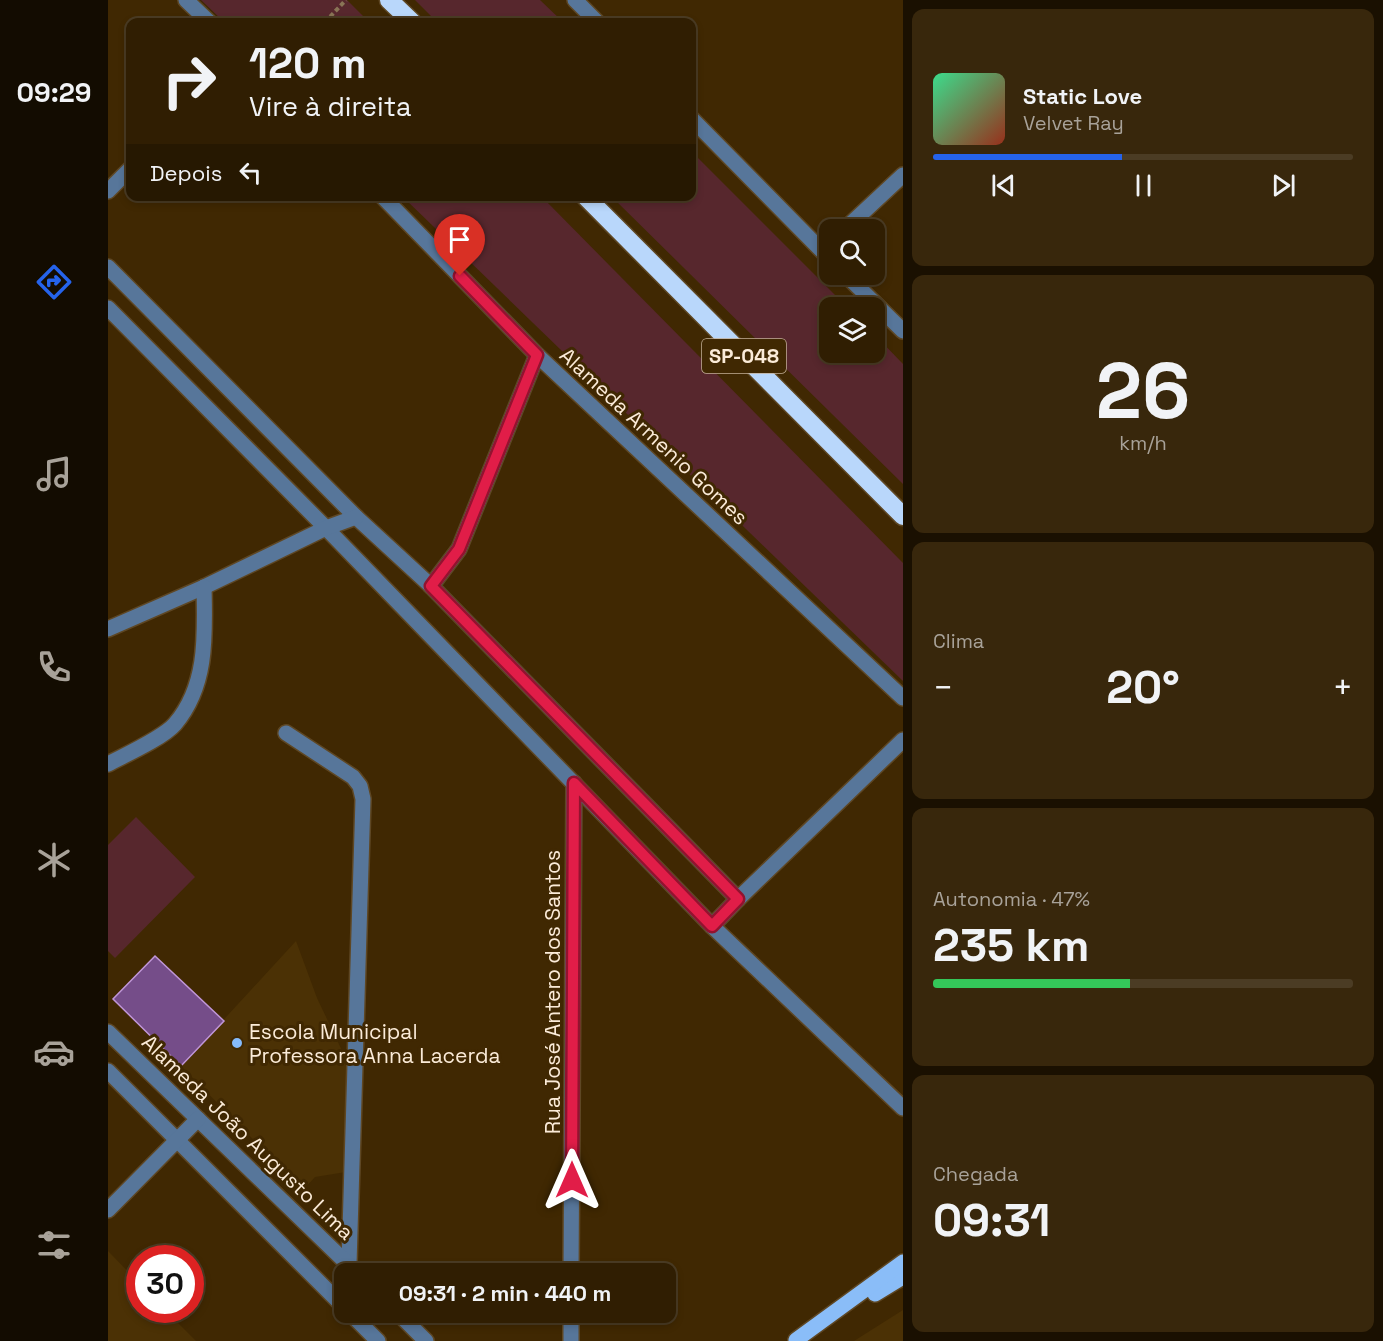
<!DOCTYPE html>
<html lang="pt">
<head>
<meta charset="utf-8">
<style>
  body { margin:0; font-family:"Space Grotesk",sans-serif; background:#38270c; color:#f1f3f6; height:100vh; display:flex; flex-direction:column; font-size:22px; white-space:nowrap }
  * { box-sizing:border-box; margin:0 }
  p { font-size:20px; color:#a8a299 }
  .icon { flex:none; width:33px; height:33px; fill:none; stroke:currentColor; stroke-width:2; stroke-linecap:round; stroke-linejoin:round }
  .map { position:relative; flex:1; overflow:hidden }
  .sheet { display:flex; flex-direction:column; gap:9px; padding:9px; background:#1a1001; width:480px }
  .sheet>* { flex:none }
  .top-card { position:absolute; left:18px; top:18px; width:570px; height:183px; border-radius:12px; box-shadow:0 3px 9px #0003,0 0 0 2px #4b3c24; background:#301e02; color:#f1f3f6; overflow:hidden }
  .buttons { position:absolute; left:711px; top:219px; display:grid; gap:12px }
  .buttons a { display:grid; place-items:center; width:66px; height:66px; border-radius:12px; background:#301e02; box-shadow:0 3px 9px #0003,0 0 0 2px #4b3c24; font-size:30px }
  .speed { position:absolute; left:18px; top:1245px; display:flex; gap:12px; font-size:30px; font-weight:700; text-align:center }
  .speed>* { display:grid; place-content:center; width:78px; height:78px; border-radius:50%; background:#301e02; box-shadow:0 3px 9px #0003,0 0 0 2px #4b3c24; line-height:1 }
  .speed .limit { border:9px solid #d22; background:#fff; color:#111 }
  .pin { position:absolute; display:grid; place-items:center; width:51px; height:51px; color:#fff; margin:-62px -26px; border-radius:50% 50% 50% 0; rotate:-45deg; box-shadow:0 0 6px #0007 }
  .pin .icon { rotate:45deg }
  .me { position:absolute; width:66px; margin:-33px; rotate:0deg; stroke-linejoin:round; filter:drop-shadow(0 0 4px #0008) }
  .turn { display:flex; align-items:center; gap:21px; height:126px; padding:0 24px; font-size:27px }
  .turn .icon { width:78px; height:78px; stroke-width:2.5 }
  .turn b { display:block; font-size:42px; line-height:51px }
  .then { display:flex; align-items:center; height:57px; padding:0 24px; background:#0003; gap:12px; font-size:22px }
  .big { font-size:45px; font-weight:800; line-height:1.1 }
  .sheet .card { flex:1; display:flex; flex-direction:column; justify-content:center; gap:9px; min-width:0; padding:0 21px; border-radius:12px; background:#38270c }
  .sheet .dial { align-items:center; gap:0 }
  .dial b { font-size:78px; line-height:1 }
  .song { display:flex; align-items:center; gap:18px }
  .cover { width:72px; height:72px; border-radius:9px; background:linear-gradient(135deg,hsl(150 70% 55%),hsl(10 70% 35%)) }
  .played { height:6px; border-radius:3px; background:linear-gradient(90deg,#2563eb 45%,#4b3c24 45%) }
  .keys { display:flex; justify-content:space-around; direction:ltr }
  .heat { display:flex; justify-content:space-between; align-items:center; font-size:33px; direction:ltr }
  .charge { height:9px; border-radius:4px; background:linear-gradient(90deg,#34c759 47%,#4b3c24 0) }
  .trip { position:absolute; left:226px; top:1263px; width:342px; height:60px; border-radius:12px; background:#301e02; box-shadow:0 3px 9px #0003,0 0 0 2px #4b3c24; font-weight:800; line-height:60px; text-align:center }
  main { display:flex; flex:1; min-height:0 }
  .tab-bar { display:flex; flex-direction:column; width:108px; justify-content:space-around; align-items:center; background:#130c01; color:#a8a299 }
  .tab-bar .icon { width:42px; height:42px }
  .tab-bar .current { color:#2563eb }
  .tab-bar b { font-size:27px; color:#f1f3f6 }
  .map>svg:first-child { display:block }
  .built { fill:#4b3105 }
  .green { fill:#57272d }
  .building { fill:#754d89; stroke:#c096d8; stroke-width:1.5 }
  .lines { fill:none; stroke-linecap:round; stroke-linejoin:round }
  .minor-casing { stroke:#5e4724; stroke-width:18 }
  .major-casing { stroke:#5e4724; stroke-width:18 }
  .highway-casing { stroke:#5e4724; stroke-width:21 }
  .path { stroke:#897456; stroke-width:4; stroke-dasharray:4.5 3; stroke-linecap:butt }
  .minor { stroke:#57769a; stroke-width:15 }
  .major { stroke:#8abdf8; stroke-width:15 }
  .highway { stroke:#b9d7fb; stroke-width:18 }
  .route-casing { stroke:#92132f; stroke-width:15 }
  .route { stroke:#e11d48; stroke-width:10 }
  .poi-dot { fill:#85bbfb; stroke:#402802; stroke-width:2 }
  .labels { text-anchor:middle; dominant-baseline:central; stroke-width:6; stroke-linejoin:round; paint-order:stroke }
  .shield { fill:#402802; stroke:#c3b098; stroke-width:1.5 }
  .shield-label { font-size:20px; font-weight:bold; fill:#fbebd8 }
  .street-label { font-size:21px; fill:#fbebd8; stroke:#402802 }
  .poi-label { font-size:21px; fill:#fbebd8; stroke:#402802; text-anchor:start }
</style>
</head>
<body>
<main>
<nav class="tab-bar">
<b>09:29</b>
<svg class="icon current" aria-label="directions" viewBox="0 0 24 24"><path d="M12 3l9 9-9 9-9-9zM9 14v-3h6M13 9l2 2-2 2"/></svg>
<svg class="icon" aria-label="music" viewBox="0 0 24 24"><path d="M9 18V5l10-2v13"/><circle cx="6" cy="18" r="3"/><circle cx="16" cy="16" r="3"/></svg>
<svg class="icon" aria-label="phone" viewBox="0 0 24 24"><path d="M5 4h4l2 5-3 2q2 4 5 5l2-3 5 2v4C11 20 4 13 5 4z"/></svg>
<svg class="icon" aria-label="climate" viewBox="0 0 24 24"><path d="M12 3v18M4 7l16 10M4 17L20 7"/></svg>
<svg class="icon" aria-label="car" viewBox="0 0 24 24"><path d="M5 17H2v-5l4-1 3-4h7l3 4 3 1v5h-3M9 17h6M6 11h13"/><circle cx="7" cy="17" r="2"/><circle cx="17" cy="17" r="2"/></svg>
<svg class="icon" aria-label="filters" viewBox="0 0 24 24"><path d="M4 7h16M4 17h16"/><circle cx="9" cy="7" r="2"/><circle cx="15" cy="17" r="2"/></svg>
</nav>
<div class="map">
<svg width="795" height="1341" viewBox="0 0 795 1341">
  <rect width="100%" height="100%" fill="#402802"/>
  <g class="built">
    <path d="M188 941 209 998 247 1078 244 1171 207 1177 195 1190 73 1066Z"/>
    <path d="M0 1251 31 1283 32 1310H57L88 1341H0Z"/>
    <path d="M795 1310V1341H746Z"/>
  </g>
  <g class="green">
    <path d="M93 0H239L261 22H116Z"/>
    <path d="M307 0H432L455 22H329Z"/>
    <path d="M584 152 739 307 722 308V352H766L767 335 795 364V484L504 197 584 196Z"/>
    <path d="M295 197H434L795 563V681Z"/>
    <path d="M28 817 87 877 7 958 0 951V845Z"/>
  </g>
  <path class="building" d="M47 956 116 1021 73 1066 5 999Z"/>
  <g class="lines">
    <g class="minor-casing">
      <g id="minor">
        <path d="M78 0 101 22"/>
        <path d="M467 0 489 22"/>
        <path d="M584 119 722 259"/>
        <path d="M0 191 22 169"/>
        <path d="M274 196 429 355 795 698"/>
        <path d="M736 230 795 175"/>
        <path d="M0 267 248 517 323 586 630 899"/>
        <path d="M737 274 795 331"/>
        <path d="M0 308 218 528 604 926 795 1108"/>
        <path d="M323 586 351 549 429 355"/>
        <path d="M0 629 96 587 218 528 248 517"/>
        <path d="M178 733 245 777 252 786 255 799 241 1264"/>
        <path d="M0 764C17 755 55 738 67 724 100 685 97 634 96 587"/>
        <path d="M604 926 630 899 795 740"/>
        <path d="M0 1032 250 1274"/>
        <path d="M0 1071 237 1308"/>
        <path d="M0 1210 90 1119"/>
        <path d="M463 1274 466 783"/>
        <path d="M241 1312 270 1341"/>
        <path d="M289 1312 318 1341"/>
        <path d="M463 1341V1312"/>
      </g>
    </g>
    <g class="major-casing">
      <g id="major">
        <path d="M767 1294 795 1277"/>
        <path d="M688 1340 795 1262"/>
      </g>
    </g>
    <g class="highway-casing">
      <g id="highway">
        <path d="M281 0 304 22"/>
        <path d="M477 196 795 516"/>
      </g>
    </g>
    <path class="path" d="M217 22 238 0"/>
    <use href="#minor" class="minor"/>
    <use href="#major" class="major"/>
    <use href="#highway" class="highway"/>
  </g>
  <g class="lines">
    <g class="route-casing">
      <path id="route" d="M352 276 429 355 351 549 323 586 630 899 604 926 466 783 464 1180"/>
    </g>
    <use href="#route" class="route"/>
  </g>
  <circle class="poi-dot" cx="129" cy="1043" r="6"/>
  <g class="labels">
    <rect class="shield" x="594" y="339" width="84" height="34" rx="4.5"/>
    <g class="shield-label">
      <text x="636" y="356">SP-048</text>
    </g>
    <g class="street-label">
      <text transform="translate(546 436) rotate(43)">Alameda Armenio Gomes</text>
      <text transform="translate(444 992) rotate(-90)">Rua José Antero dos Santos</text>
      <text transform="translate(140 1137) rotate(44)">Alameda João Augusto Lima</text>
    </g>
    <g class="poi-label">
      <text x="141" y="1031">Escola Municipal<tspan x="141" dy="24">Professora Anna Lacerda</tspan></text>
    </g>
  </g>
</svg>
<div class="buttons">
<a><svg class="icon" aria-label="search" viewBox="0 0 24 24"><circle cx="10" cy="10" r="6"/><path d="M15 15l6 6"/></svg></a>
<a><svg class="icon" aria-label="layers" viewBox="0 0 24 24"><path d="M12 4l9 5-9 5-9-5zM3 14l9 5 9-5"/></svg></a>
</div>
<div class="speed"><div class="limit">30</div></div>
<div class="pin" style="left:352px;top:276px;background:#d93025"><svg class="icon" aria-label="arrive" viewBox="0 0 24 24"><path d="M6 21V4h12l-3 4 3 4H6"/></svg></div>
<svg class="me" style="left:464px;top:1180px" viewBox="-20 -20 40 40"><path d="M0-17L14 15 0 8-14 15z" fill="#e11d48" stroke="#fff" stroke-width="4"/></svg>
<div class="trip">09:31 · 2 min · 440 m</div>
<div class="top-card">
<div class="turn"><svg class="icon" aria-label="right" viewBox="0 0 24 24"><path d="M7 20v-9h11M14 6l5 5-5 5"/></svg><div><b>120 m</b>Vire à direita</div></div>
<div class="then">Depois<svg class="icon" aria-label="left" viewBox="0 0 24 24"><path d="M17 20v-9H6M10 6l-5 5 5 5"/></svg></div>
</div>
</div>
<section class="sheet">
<div class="card">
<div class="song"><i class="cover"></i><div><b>Static Love</b><p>Velvet Ray</p></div></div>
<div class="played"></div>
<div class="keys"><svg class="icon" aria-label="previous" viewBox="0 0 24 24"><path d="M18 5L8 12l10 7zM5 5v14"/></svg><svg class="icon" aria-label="pause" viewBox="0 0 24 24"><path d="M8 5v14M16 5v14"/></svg><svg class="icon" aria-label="next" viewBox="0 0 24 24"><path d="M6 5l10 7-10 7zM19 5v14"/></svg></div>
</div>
<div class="card dial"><b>26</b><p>km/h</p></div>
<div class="card"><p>Clima</p>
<div class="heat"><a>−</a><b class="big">20°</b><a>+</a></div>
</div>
<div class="card"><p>Autonomia · 47%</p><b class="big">235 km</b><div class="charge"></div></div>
<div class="card"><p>Chegada</p><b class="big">09:31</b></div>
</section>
</main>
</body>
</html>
